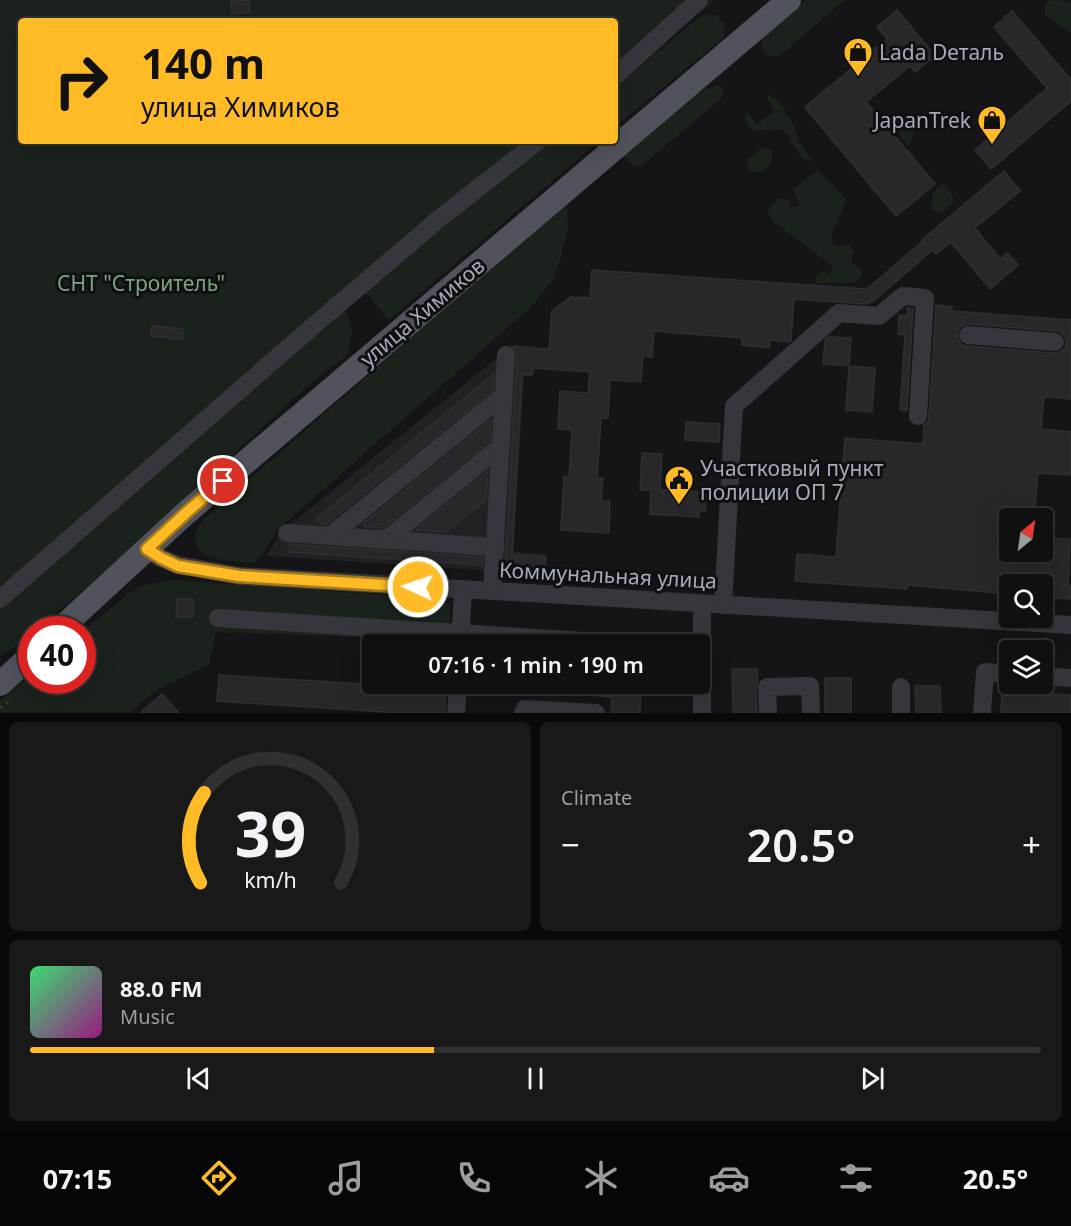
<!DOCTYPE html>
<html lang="en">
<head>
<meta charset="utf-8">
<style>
  body { margin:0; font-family:"Noto Sans",sans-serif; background:#19191a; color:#f1f3f6; height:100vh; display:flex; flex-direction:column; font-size:22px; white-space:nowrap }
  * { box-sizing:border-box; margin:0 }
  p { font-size:20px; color:#9c9d9f }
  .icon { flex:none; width:33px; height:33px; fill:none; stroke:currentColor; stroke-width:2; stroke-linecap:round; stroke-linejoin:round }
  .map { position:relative; height:713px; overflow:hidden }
  .sheet { display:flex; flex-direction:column; gap:9px; padding:9px; background:#090909; flex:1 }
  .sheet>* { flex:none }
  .top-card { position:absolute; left:18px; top:18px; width:600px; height:126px; border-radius:6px; box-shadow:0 6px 24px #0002,0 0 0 2px #303031; background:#ffbb25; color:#111; overflow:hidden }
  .needle { width:39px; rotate:29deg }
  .tools { position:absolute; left:999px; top:508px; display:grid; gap:12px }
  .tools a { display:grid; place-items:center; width:54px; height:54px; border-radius:6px; background:#101011; box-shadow:0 6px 24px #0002,0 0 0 2px #303031; font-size:30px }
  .speed { position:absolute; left:18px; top:616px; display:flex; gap:12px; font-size:30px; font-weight:700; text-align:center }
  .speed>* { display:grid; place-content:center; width:78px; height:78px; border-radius:50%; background:#101011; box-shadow:0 6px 24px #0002,0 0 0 2px #303031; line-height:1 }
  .speed .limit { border:9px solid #d22; background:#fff; color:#111 }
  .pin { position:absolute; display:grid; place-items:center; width:51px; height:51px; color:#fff; margin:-26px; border:3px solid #fff; border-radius:50%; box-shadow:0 2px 6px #0007 }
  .me { position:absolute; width:66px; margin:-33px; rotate:273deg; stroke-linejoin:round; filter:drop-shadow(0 0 4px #0008) }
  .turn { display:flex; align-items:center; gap:21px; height:126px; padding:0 24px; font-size:27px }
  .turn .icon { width:78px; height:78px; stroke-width:2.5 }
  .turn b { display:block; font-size:42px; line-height:51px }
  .big { font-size:45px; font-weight:600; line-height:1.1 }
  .sheet .card { flex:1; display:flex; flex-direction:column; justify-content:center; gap:9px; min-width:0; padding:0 21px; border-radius:9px; background:#19191a }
  .sheet .dial { align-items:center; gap:0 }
  .dial svg { height:156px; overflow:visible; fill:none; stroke:#303031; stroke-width:7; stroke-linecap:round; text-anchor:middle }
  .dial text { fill:#f1f3f6; stroke:none }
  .song { display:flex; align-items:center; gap:18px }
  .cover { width:72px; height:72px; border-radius:9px; background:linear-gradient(135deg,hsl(140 70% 55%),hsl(310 70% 35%)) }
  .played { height:6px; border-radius:3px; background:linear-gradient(90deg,#ffbb25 40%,#303031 40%) }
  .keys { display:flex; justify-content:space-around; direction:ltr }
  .heat { display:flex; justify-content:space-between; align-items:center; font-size:33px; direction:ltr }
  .sheet .tiles { flex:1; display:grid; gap:9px; grid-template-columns:1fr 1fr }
  .card:last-child { grid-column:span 2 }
  .trip { position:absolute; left:362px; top:634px; width:348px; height:60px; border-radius:6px; background:#101011; box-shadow:0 6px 24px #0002,0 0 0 2px #303031; font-weight:600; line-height:60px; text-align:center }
  .tabs { display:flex; height:96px; justify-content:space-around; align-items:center; background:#060607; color:#9c9d9f }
  .tabs .icon { width:42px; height:42px }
  .tabs .active { color:#ffbb25 }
  .tabs b { font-size:27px; color:#f1f3f6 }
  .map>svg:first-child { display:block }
  .built { fill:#212124 }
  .green { fill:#1b221c }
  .building { fill:#28282b; stroke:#2f2f33; stroke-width:1.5; fill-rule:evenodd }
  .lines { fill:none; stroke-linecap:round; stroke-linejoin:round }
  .path { stroke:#3c3e44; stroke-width:2; stroke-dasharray:3 4.5; stroke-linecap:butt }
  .minor { stroke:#36373c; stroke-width:18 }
  .major { stroke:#51535c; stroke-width:24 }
  .route-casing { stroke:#a67a18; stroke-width:15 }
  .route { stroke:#ffbb25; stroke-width:10 }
  .labels { text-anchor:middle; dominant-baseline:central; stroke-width:6; stroke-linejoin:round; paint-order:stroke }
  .poi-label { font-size:21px; fill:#a6abb8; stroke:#101012; text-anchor:start }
  .park-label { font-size:21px; fill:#7ba57f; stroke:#101012 }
  .street-label { font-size:21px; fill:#a6abb8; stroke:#101012 }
</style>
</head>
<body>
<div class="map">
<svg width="1071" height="713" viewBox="0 0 1071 713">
  <rect width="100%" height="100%" fill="#151517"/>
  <path class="built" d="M513 345 535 346 534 376H524L513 552 547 554 546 574 267 556 281 532Z"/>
  <g class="green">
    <path d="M0 0H713L714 1 615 78V21H21V141H535L0 592Z"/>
    <path d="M805 0H845L779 56H768L761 48 763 38 774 26Z"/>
    <path d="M1057 0 1071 3V33L1050 19 1045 14V5L1048 1Z"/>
    <path d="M702 15H716L725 25 724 37 615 127V87Z"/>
    <path d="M718 85 724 89 721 99 641 166 633 165 622 157 694 95 708 88Z"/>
    <path d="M767 94 777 100 785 109 784 112 795 126 798 141 813 161 804 159 790 142 791 138 782 129 754 131C747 126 743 119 746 111L757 125 774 111 768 100Z"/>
    <path d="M896 117C914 123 919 129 908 146L888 121Z"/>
    <path d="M548 141H599L389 320 364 291Z"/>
    <path d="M766 147 772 150C775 165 760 180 747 168L748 159 760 150Z"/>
    <path d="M818 170 847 200 831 235 833 243 839 247 850 244 854 253 852 257V263L860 268 863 274 857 281 851 283H816V277L822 272 829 274 833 266 774 222 767 210 780 198 789 200 790 206 799 207C799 200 794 196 793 189Z"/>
    <path d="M945 183 951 193 954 201 946 209 938 214 931 207C932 195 933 189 945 183Z"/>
    <path d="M567 205 568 230 560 260 553 280 531 307 275 532 266 549 255 563C238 561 189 563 196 534 197 528 202 523 205 518L499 261Z"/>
    <path d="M346 311 352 329 348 354 307 386 120 559 36 630H32L31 634 0 657V607L331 315Z"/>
    <path d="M172 580 440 599 450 605V628L444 640 216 632 209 665 156 690 129 713H0V701L31 674 32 681H82L83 631 129 593 144 585Z"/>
  </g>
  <g class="building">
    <path d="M249 0 250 12 232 14 231 1Z"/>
    <path d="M897 10 935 56 915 72 910 66 866 102 935 184 896 216 805 107 887 39 877 27Z"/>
    <path d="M1012 11 1071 80V101L991 169 975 150 1047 88 994 27Z"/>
    <path d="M1004 171 1020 191 975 228 1000 259 1008 253 1018 265 990 289 951 242 936 254 932 250 876 299 867 304 794 299 791 340 790 342 770 340 769 348 742 345V338L654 331 652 357 643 356 641 382 610 380 608 418H601L597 478H603L601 501H610L609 533 561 530 564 476 569 477 572 430 558 429 560 391 588 393 590 372 533 368 532 375 522 374 512 555 546 557 545 570 505 567 517 356 516 351 513 347 549 349 552 311 571 297 590 298 592 270 867 289 924 240 923 239Z"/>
    <path d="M936 305 952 307V311L1071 320V399L1044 397 1041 429 1071 432V475L1038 473 1034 519H1010V552H1044V538L1070 539 1068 586H1071V599L1053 598V585H1010V594L908 585 907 589 795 581 797 554 836 557 845 438 923 444 924 425 928 422 929 417ZM969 324 1056 331 1061 332 1065 337 1066 343 1065 348 1060 352 1054 353 967 346 962 345 958 340 957 334 959 328 963 325Z"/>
    <path d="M907 308 913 309 907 411 900 410 905 335 898 334 899 315 907 316Z"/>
    <path d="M152 326 184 329 183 339 151 336Z"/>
    <path d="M829 337 851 338 849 366 823 364 825 340Z"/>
    <path d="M849 366 875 368 872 412 846 410Z"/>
    <path d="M494 374 493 390 326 524H321L317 518Z"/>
    <path d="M491 420 490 441 383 528 366 527 363 524Z"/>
    <path d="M686 422 720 424 719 442 685 440Z"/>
    <path d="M642 453 662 454 660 490 707 492 705 511H699V517L650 514 651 490H640Z"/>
    <path d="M488 471 486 500 446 532 416 530Z"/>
    <path d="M289 544 483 557 482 565 289 552Z"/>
    <path d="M177 599H193V617H176Z"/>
    <path d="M732 669H757L758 681 756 687 757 713H733Z"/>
    <path d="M219 675 446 689 445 713H401L217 701Z"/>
    <rect x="825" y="678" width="26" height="35"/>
    <path d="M545 684H641L640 713H611L612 697 545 692Z"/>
    <path d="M915 686H940L941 713H916Z"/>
    <path d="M1002 691 1071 695V713H1001Z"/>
    <path d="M162 694 179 713H140Z"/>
  </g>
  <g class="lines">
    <path class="path" d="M0 708 8 702"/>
    <g class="minor">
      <path d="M615 76 699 0"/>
      <path d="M968 335 1055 342"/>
      <path d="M287 533 495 547"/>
      <path d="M330 536 504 395"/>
      <path d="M386 540 501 446"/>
      <path d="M147 550 161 558 178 565 239 576 1071 625"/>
      <path d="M492 591 506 355"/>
      <path d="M0 599 312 327 440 218 538 141"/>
      <path d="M723 605 734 406 839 313 879 316 903 296 925 298 918 416"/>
      <path d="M218 618 648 645"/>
      <path d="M460 645 463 589"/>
      <path d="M1042 676 1071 678"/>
      <path d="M901 687V713"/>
      <path d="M456 713 458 684"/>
      <path d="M523 713 525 709 596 713"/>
      <path d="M702 713V603"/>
      <path d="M768 713 767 687 810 686 811 713"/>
      <path d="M982 713 985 672 1010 674"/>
    </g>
    <g class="major">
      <path d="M59 630 187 512 789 0"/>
      <path d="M0 684 32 655"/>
    </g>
  </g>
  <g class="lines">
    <g class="route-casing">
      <path id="route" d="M223 481 187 512 147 549 161 558 178 566 239 576 418 587"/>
    </g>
    <use href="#route" class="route"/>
  </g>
  <defs>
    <g id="shop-pin" transform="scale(1.5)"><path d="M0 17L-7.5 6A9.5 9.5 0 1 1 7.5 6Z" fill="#ffbb25" stroke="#101012"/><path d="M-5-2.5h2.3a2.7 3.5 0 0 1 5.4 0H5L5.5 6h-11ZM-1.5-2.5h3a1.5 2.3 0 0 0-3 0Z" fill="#111"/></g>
    <g id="civic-pin" transform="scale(1.5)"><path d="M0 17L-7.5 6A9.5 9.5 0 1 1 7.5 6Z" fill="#ffbb25" stroke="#101012"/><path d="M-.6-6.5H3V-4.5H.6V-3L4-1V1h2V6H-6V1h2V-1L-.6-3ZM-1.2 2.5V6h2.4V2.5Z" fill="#111"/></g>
  </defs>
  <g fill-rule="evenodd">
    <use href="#shop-pin" x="858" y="52"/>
    <use href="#shop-pin" x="992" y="120"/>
    <use href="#civic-pin" x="679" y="480"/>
  </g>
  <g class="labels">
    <g class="poi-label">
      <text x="879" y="52">Lada Dеталь</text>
      <text x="971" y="120" text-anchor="end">JapanTrek</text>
      <text x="700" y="468">Участковый пункт<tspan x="700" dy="24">полиции ОП 7</tspan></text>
    </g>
    <g class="park-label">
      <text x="141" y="283">СНТ "Строитель"</text>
    </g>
    <g class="street-label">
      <text transform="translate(422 312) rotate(-40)">улица Химиков</text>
      <text transform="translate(608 575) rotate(3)">Коммунальная улица</text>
    </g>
  </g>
</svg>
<div class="tools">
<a><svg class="needle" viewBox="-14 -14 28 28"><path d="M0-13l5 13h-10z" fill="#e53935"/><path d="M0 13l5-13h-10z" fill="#9c9d9f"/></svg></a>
<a><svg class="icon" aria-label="search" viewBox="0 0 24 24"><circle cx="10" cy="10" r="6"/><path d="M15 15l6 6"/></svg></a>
<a><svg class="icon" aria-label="layers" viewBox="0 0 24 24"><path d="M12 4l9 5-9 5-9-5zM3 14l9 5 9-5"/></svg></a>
</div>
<div class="speed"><div class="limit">40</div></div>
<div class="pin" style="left:223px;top:481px;background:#d93025"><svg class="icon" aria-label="arrive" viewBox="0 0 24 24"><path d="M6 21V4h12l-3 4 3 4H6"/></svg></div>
<svg class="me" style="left:418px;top:587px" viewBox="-20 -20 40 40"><circle r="17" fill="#ffbb25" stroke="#fff" stroke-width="3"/><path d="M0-11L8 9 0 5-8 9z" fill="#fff"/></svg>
<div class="trip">07:16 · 1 min · 190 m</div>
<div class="top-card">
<div class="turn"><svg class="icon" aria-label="right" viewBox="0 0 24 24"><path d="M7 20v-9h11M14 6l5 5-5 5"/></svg><div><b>140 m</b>улица Химиков</div></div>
</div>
</div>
<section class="sheet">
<div class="tiles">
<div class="card dial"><svg viewBox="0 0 100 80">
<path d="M14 69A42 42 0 1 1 86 69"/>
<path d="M14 69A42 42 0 0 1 16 23" stroke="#ffbb25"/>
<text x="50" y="56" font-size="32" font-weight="700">39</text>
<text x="50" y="72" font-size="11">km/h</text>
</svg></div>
<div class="card"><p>Climate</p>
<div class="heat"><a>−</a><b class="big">20.5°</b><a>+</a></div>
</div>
<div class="card">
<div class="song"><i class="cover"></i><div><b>88.0 FM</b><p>Music</p></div></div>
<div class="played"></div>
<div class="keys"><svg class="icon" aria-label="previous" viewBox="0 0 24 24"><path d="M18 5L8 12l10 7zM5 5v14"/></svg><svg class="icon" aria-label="pause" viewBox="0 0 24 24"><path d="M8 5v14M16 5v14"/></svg><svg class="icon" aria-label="next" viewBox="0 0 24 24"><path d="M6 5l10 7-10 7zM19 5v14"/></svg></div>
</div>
</div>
</section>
<nav class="tabs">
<b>07:15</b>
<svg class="icon active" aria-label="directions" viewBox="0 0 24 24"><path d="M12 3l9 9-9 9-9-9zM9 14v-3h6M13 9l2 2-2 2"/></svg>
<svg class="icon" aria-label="music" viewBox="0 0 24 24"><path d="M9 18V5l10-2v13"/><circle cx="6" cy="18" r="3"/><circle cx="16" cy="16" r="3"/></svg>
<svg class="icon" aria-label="phone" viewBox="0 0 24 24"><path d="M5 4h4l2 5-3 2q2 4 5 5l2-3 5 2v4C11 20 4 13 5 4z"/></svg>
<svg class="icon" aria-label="climate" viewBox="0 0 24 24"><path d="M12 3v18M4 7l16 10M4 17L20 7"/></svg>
<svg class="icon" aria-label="car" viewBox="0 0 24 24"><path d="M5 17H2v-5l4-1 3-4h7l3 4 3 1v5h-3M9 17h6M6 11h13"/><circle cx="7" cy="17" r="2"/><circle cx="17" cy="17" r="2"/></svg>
<svg class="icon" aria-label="filters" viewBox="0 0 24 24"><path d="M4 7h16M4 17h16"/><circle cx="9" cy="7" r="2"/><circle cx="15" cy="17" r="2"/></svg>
<b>20.5°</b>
</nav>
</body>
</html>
